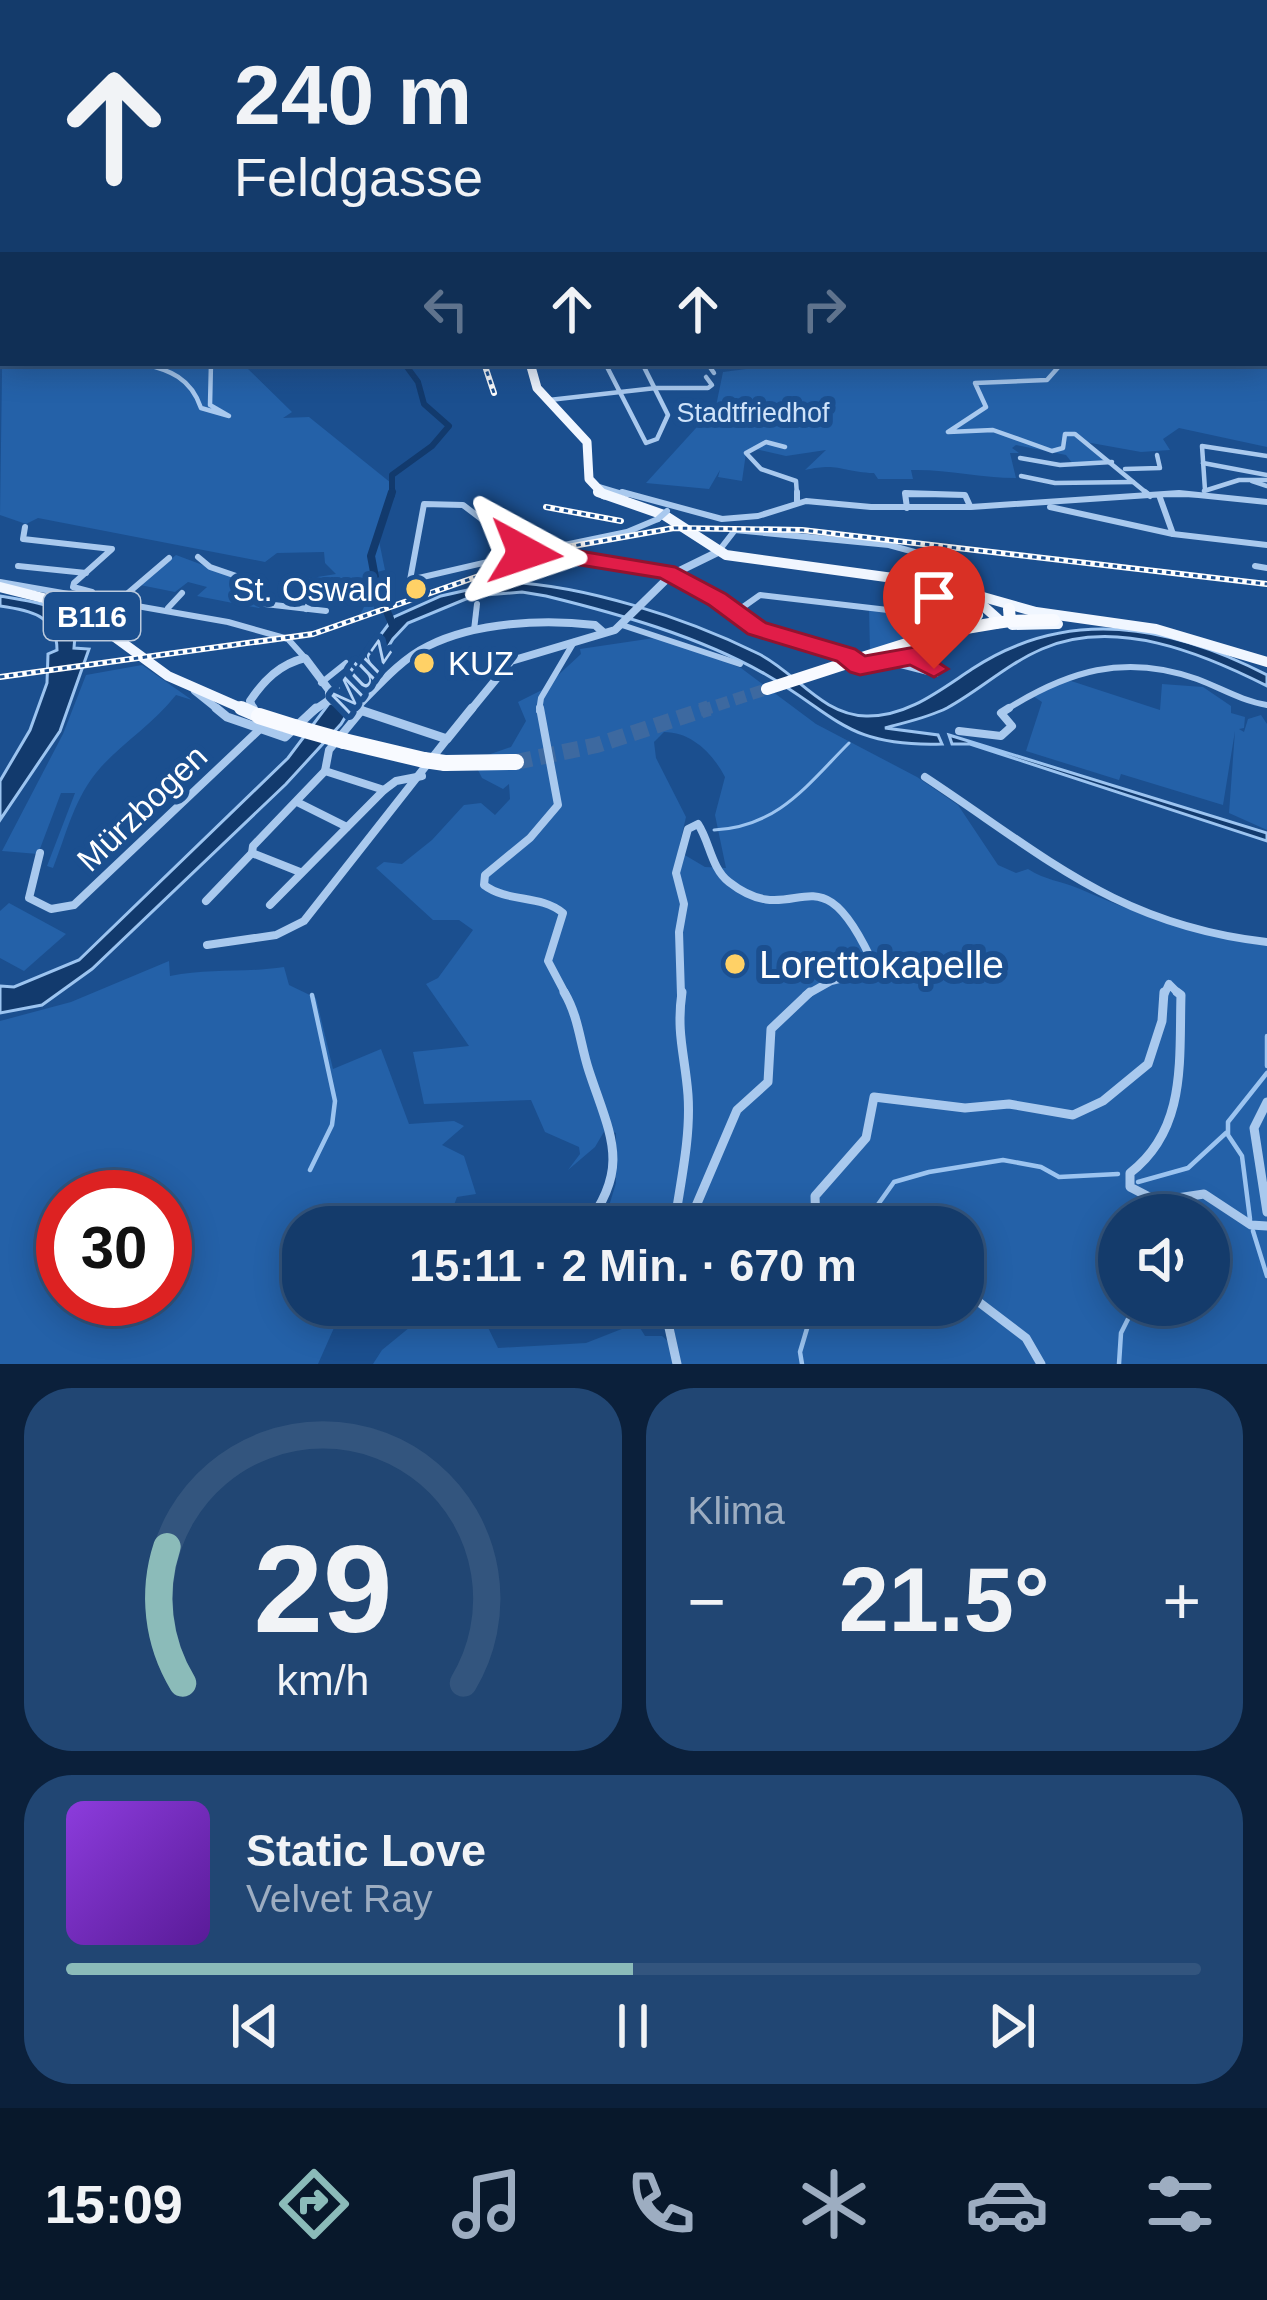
<!DOCTYPE html>
<html lang="de">
<head>
<meta charset="utf-8">
<style>
  body { margin:0; font-family:Arial,sans-serif; background:#214673; color:#f1f3f6; height:100vh; display:flex; flex-direction:column; font-size:45px; white-space:nowrap }
  * { box-sizing:border-box; margin:0 }
  p { font-size:39px; color:#9dadc1 }
  .icon { flex:none; width:66px; height:66px; fill:none; stroke:currentColor; stroke-width:2; stroke-linecap:round; stroke-linejoin:round }
  .map { position:relative; height:1364px; overflow:hidden }
  .details { display:flex; flex-direction:column; gap:24px; padding:24px; background:#0b203b; flex:1 }
  .details>* { flex:none }
  .top-card { position:absolute; left:0px; top:0px; width:1269px; height:366px; box-shadow:0 6px 30px #0003,0 0 0 3px #33557e; background:#143b6b; color:#f1f3f6; overflow:hidden }
  .controls { position:absolute; left:1098px; top:1194px; display:grid; gap:24px }
  .controls a { display:grid; place-items:center; width:132px; height:132px; border-radius:50%; background:#143b6b; box-shadow:0 6px 30px #0003,0 0 0 3px #33557e; font-size:60px }
  .speed { position:absolute; left:36px; top:1170px; display:flex; gap:24px; font-size:60px; font-weight:700; text-align:center }
  .speed>* { display:grid; place-content:center; width:156px; height:156px; border-radius:50%; background:#143b6b; box-shadow:0 6px 30px #0003,0 0 0 3px #33557e; line-height:1 }
  .speed .limit { border:18px solid #d22; background:#fff; color:#111 }
  .pin { position:absolute; display:grid; place-items:center; width:102px; height:102px; color:#fff; margin:-123px -51px; border-radius:50% 50% 50% 0; rotate:-45deg; box-shadow:0 0 12px #0007 }
  .pin .icon { rotate:45deg }
  .me { position:absolute; width:132px; margin:-66px; rotate:95deg; stroke-linejoin:round; filter:drop-shadow(0 0 9px #0008) }
  .turn { display:flex; align-items:center; gap:42px; height:252px; padding:0 36px; font-size:54px }
  .turn .icon { width:156px; height:156px; stroke-width:2.5 }
  .turn b { display:block; font-size:84px; line-height:102px }
  .lanes { display:flex; align-items:center; height:114px; padding:0 36px; background:#0003; justify-content:center; gap:60px; direction:ltr }
  .lanes .off { opacity:.35 }
  .big { font-size:90px; font-weight:700; line-height:1.1 }
  .details .widget { flex:1; display:flex; flex-direction:column; justify-content:center; gap:18px; min-width:0; padding:0 42px; border-radius:48px; background:#214673 }
  .details .dial { align-items:center; gap:0 }
  .dial svg { height:312px; overflow:visible; fill:none; stroke:#33557e; stroke-width:7; stroke-linecap:round; text-anchor:middle }
  .dial text { fill:#f1f3f6; stroke:none }
  .song { display:flex; align-items:center; gap:36px }
  .cover { width:144px; height:144px; border-radius:18px; background:linear-gradient(135deg,hsl(270 70% 55%),hsl(270 70% 35%)) }
  .played { height:12px; border-radius:6px; background:linear-gradient(90deg,#8bbbb9 50%,#33557e 50%) }
  .keys { display:flex; justify-content:space-around; direction:ltr }
  .heat { display:flex; justify-content:space-between; align-items:center; font-size:66px; direction:ltr }
  .details .tiles { flex:1; display:grid; gap:24px; grid-template-columns:1fr 1fr }
  .widget:last-child { grid-column:span 2 }
  .trip { position:absolute; left:282px; top:1206px; width:702px; height:120px; border-radius:48px; background:#143b6b; box-shadow:0 6px 30px #0003,0 0 0 3px #33557e; font-weight:700; line-height:120px; text-align:center }
  .tab-bar { display:flex; height:192px; justify-content:space-around; align-items:center; background:#08182b; color:#9dadc1 }
  .tab-bar .icon { width:84px; height:84px }
  .tab-bar .selected { color:#8bbbb9 }
  .tab-bar b { font-size:54px; color:#f1f3f6 }
  .map>svg:first-child { display:block }
  .green { fill:#2461a8; fill-rule:evenodd }
  .water { fill:#123a6d; stroke:#9cc4f0; stroke-width:3 }
  .lines { fill:none; stroke-linecap:round; stroke-linejoin:round }
  .stream-far1 { stroke:#9cc4f0; stroke-width:3 }
  .stream { stroke:#9cc4f0; stroke-width:4.5 }
  .river-far1 { stroke:#123a6d; stroke-width:6 }
  .river { stroke:#123a6d; stroke-width:8 }
  .trunk-tunnel-far1 { stroke:#3d69a0; stroke-width:12; stroke-dasharray:12 6; stroke-linecap:butt }
  .trunk-tunnel { stroke:#3d69a0; stroke-width:16; stroke-dasharray:16 8; stroke-linecap:butt }
  .minor-far3 { stroke:#a9c9ee; stroke-width:4.5 }
  .minor-far2 { stroke:#a9c9ee; stroke-width:6 }
  .minor-far1 { stroke:#a9c9ee; stroke-width:8 }
  .minor { stroke:#a9c9ee; stroke-width:9 }
  .tertiary-far1 { stroke:#a9c9ee; stroke-width:8 }
  .tertiary { stroke:#a9c9ee; stroke-width:9 }
  .primary-far2 { stroke:#f0f6ff; stroke-width:9 }
  .primary-far1 { stroke:#f0f6ff; stroke-width:10 }
  .primary { stroke:#f0f6ff; stroke-width:14 }
  .trunk-far1 { stroke:#f8faff; stroke-width:12 }
  .trunk { stroke:#f8faff; stroke-width:16 }
  .rail-casing { stroke:#fff; stroke-width:6 }
  .rail { stroke:#1b4f8f; stroke-width:3; stroke-dasharray:4.5; stroke-linecap:butt }
  .minor-bridge { stroke:#a9c9ee; stroke-width:6 }
  .trunk-bridge-far1 { stroke:#f8faff; stroke-width:12 }
  .trunk-bridge { stroke:#f8faff; stroke-width:16 }
  .route { fill:#e11d48; stroke:#92132f; stroke-width:3 }
  .poi-dot { fill:#ffd166; stroke:#1b4f8f; stroke-width:4.5 }
  .labels { text-anchor:middle; dominant-baseline:central; stroke-width:12; stroke-linejoin:round; paint-order:stroke }
  .far-park-label { font-size:27px; fill:#cfe3fa; stroke:#1b4f8f }
  .shield { fill:#1b4f8f; stroke:#bbcadd; stroke-width:3 }
  .shield-label { font-size:30px; font-weight:bold; fill:#fff }
  .poi-label { font-size:33px; fill:#fff; stroke:#1b4f8f; text-anchor:end }
  .street-label { font-size:33px; fill:#fff; stroke:#1b4f8f }
  .water-label { font-size:36px; font-style:italic; fill:#b5d3f5; stroke:#1b4f8f }
  .near-poi-label { font-size:39px; fill:#fff; stroke:#1b4f8f; text-anchor:start }
</style>
</head>
<body>
<div class="map">
<svg width="1267" height="1364" viewBox="0 0 1267 1364">
  <rect width="100%" height="100%" fill="#1b4f8f"/>
  <g class="green">
    <path d="M1267 202V447L1179 428 1163 439 1170 450 1141 452 1080 441 1110 463 1073 464 1066 455 1016 445 1012 448 1019 453H1010L1016 478C980 478 946 469 911 470L913 479H878L874 473C841 472 839 462 805 470L826 450 786 456 751 448 746 453 742 481 718 477 720 470 709 489 646 483 716 406 723 372 754 368 749 363H1266Z"/>
    <path d="M3 303V363H248V369L292 412 283 418 309 417 391 483 385 509 390 510 379 541 385 570 373 573 374 613 360 615 364 607 359 594 331 595 333 577 299 580 336 574 325 563 324 552 277 553 265 562 38 518 26 524 0 515Z"/>
    <path d="M176 555 251 583 266 599 259 608 197 596 207 587 188 582 175 592 140 585Z"/>
    <path d="M869 609 907 613 909 622 942 628 870 651Z"/>
    <path d="M661 637 741 668 816 724 917 777 958 805 998 865 1016 873 1028 869C1045 880 1061 881 1080 889 1142 916 1199 936 1267 946V1364H681L669 1305H963V1227H664L635 1209 627 1225 605 1219 616 1183V1133L605 1130 595 1147 568 1170 580 1154 579 1147 545 1132 531 1100 424 1104 413 1052 469 1046 426 984 438 978 473 930 459 920H433L376 868 384 862 402 864 432 840 464 805 481 803 495 815 510 799 509 784 503 789 482 778 473 760 511 747 526 721 518 702 542 690 581 654 580 649ZM664 732C692 732 713 754 725 777L715 815 726 868 705 867 678 851 686 817 656 758 654 742ZM1119 1215H1209V1305H1119Z"/>
    <path d="M142 665 192 700 176 695C152 725 125 741 101 767 74 797 67 833 53 868L47 866 75 793H61L38 854 2 851 63 734 86 675Z"/>
    <path d="M1062 678 1160 710 1162 684 1203 687 1231 706V713L1245 717 1244 728 1239 729 1244 732 1248 719 1261 715 1267 724V830L1229 813 1235 731 1223 805 1121 774 1119 780 1026 751 1042 702 1030 694Z"/>
    <path d="M9 903 66 934 24 971 0 958V911Z"/>
    <path d="M169 961 170 976C209 968 245 973 284 967L289 985 316 998 333 1069 381 1049 409 1124 454 1121 464 1126 442 1145 464 1156 476 1194 457 1197 452 1210 463 1227H440L433 1219 406 1217 363 1227H303V1305H315L337 1321 318 1364H0V1021L71 1002ZM165 1197V1299H63V1197Z"/>
    <path d="M437 1305 479 1309 498 1348 586 1343 637 1323 645 1336H662L669 1342 673 1364H373L382 1350Z"/>
  </g>
  <g class="water">
    <path d="M503 582C582 584 686 618 757 653 795 671 821 715 866 716 907 717 940 690 972 669 1068 606 1170 625 1267 675V686C1202 653 1115 617 1042 649 1007 664 980 690 947 708 927 718 906 722 885 728L938 735 942 744C846 747 838 716 765 674 698 636 619 614 546 596L522 592 473 596 408 623 393 639 341 724 286 784 92 969 42 1005 0 1013V986L14 987 79 960 288 758 394 617 441 596Z"/>
    <path d="M0 596C30 601 68 605 86 632L85 639 75 636 74 648 89 649 60 731 0 820V781L30 730 47 683 48 654 57 650C57 615 29 610 0 606Z"/>
    <path d="M949 735 1267 833V841L970 744H952Z"/>
  </g>
  <g class="lines">
    <path class="stream-far1" d="M714 830C778 827 807 785 849 743"/>
    <g class="stream">
      <path d="M1267 1036V1066"/>
      <path d="M310 1170 332 1125 335 1101 312 995"/>
      <path d="M1138 1182 1188 1168 1226 1133"/>
      <path d="M1250 1219 1242 1156 1228 1135V1122L1267 1073"/>
      <path d="M862 1227 894 1182 929 1172 1003 1160 1041 1167 1059 1177 1118 1174"/>
      <path d="M1253 1231 1267 1276"/>
      <path d="M802 1364 800 1352 814 1305"/>
      <path d="M1119 1364 1121 1333 1135 1305"/>
    </g>
    <path class="river-far1" d="M392 495V475L432 446 449 426 424 404 418 382 404 363"/>
    <path class="river" d="M392 492 371 556 377 588 394 628"/>
    <path class="trunk-tunnel-far1" d="M700 711 767 689"/>
    <path class="trunk-tunnel" d="M516 762 597 745 709 708"/>
    <g class="minor-far3">
      <path d="M141 363C170 370 191 378 201 408L229 416 210 405 211 363"/>
      <path d="M605 363 646 443 657 439 668 415 642 363"/>
      <path d="M707 363 714 373"/>
      <path d="M1062 363 1047 380 975 383 986 407 948 432 993 430 1052 451 1063 448 1065 434H1075L1149 495"/>
      <path d="M549 400 656 388H708L712 385 706 377"/>
      <path d="M785 447 766 442 746 453 761 469 796 481 797 495"/>
      <path d="M1020 458 1060 465 1112 462"/>
      <path d="M1203 463 1267 475"/>
      <path d="M1125 469 1160 468 1157 455"/>
      <path d="M1021 476 1055 483 1133 482"/>
      <path d="M1252 481 1267 486"/>
      <path d="M598 486 628 495"/>
      <path d="M1205 490 1202 446 1267 456"/>
      <path d="M1204 491 1239 480H1267"/>
      <path d="M905 495H959"/>
      <path d="M1152 495H1197"/>
    </g>
    <g class="minor-far2">
      <path d="M622 492 722 519 758 516 806 501 871 507H971L1179 493 1267 502"/>
      <path d="M797 492V501"/>
      <path d="M1145 492 1150 496"/>
      <path d="M1159 495 1173 534"/>
      <path d="M424 504 463 505 526 553 410 580Z"/>
      <path d="M1050 507 1173 534 1267 545"/>
      <path d="M907 508 905 493 965 495 970 506"/>
      <path d="M25 527 23 539 112 549 74 583 73 587 92 592"/>
      <path d="M718 552 735 530 889 545 969 567 960 589"/>
      <path d="M526 553 541 559 594 560 649 571 703 592 768 633 836 653 860 666 885 661 936 674 897 648"/>
      <path d="M526 553 627 532 658 519"/>
      <path d="M198 557 210 567 248 580"/>
      <path d="M18 566 86 573"/>
      <path d="M1255 566 1267 568"/>
      <path d="M0 582 228 622 288 639 305 658"/>
      <path d="M121 599 169 558"/>
      <path d="M265 604 326 611"/>
      <path d="M168 608 182 593"/>
      <path d="M306 609 316 592"/>
      <path d="M736 612 760 595 905 612 914 609 915 582"/>
      <path d="M622 625 740 664"/>
      <path d="M474 630 477 604"/>
      <path d="M889 660 915 656"/>
      <path d="M321 683 346 663"/>
      <path d="M539 711 541 698 574 642"/>
      <path d="M1004 711C1067 671 1124 653 1197 679 1221 688 1242 701 1267 705"/>
    </g>
    <g class="minor-far1">
      <path d="M540 708 558 805 530 838 485 875 484 885C508 903 540 894 563 913L548 961 566 995"/>
      <path d="M959 731 1001 736 1012 726 1001 713 1009 708"/>
      <path d="M325 771 384 790 396 781 422 776"/>
      <path d="M325 771 329 750 362 710"/>
      <path d="M925 777C1045 856 1117 925 1267 942"/>
      <path d="M297 802 347 827"/>
      <path d="M40 853 29 898 51 909 74 905 261 728"/>
      <path d="M300 872 252 853 253 846 325 771"/>
      <path d="M206 901 252 853"/>
      <path d="M270 905 384 790"/>
      <path d="M207 945 276 935 304 921 447 739"/>
      <path d="M681 995 679 932 684 904 676 873 688 829 698 824C710 842 711 868 729 882 799 937 817 836 876 970L831 981 806 995"/>
      <path d="M1164 995 1169 984 1180 995"/>
    </g>
    <g class="minor">
      <path d="M564 992C579 1017 580 1044 589 1071 610 1135 632 1167 585 1227"/>
      <path d="M1177 992 1181 995C1179 1061 1187 1129 1130 1173V1187L1157 1201 1204 1194 1251 1225 1267 1226"/>
      <path d="M1267 1102 1254 1128 1267 1212"/>
      <path d="M674 1227C680 1184 691 1138 688 1095 685 1055 676 1034 682 992"/>
      <path d="M687 1227 737 1110 768 1082 771 1029 810 992"/>
      <path d="M816 1227 815 1196 866 1138 874 1097 965 1108 1009 1104 1073 1115 1103 1101 1148 1064 1162 1021 1164 992"/>
      <path d="M963 1290 1026 1338 1041 1364"/>
      <path d="M664 1305 677 1364"/>
    </g>
    <g class="tertiary-far1">
      <path d="M195 691 220 711"/>
      <path d="M329 700 363 711"/>
      <path d="M357 707C378 686 401 659 428 646 476 622 543 619 595 625L603 632"/>
      <path d="M254 711 250 701C264 680 280 664 305 658L329 690V700"/>
      <path d="M313 711 329 700"/>
      <path d="M470 711 511 661 615 630 671 575 718 552"/>
    </g>
    <g class="tertiary">
      <path d="M216 708 227 717 285 737 316 708"/>
      <path d="M253 708 255 713"/>
      <path d="M354 708 447 739 472 708"/>
    </g>
    <path class="primary-far2" d="M530 363 537 388 587 442 589 479 604 495"/>
    <g class="primary-far1">
      <path d="M598 492 664 515 726 555 937 584 1036 612 1156 629 1267 662"/>
      <path d="M0 587 71 605 168 676 248 711"/>
      <path d="M972 596 998 619"/>
      <path d="M1012 625 1058 624"/>
    </g>
    <path class="primary" d="M241 708 259 716"/>
    <g class="trunk-far1">
      <path d="M1009 609 1010 621 1054 620"/>
      <path d="M966 626 977 615 967 598"/>
      <path d="M859 659 948 631 996 623"/>
      <path d="M767 689 847 663"/>
    </g>
    <g class="trunk">
      <path d="M259 716 294 727"/>
      <path d="M344 741 424 760"/>
      <path d="M445 763 516 762"/>
    </g>
    <g class="rail-casing">
      <g id="rail">
        <path d="M484 363 494 393"/>
        <path d="M546 507 621 521"/>
        <path d="M0 677 313 634 556 549 674 528 802 530 1267 584"/>
      </g>
    </g>
    <use href="#rail" class="rail"/>
    <path class="minor-bridge" d="M658 519 667 511"/>
    <g class="trunk-bridge-far1">
      <path d="M996 623 1010 621"/>
      <path d="M847 663 859 659"/>
    </g>
    <g class="trunk-bridge">
      <path d="M294 727 344 741"/>
      <path d="M424 760 445 763"/>
    </g>
  </g>
  <linearGradient id="sky" x2="0" y2="1"><stop stop-color="#0f2b4f"/><stop offset="0.51" stop-color="#39639b"/><stop offset="1" stop-color="#39639b" stop-opacity="0"/></linearGradient>
  <rect width="1267" height="393" fill="url(#sky)"/>
  <path class="route" d="M525 546 542 554 574 550 675 567 726 594 766 623 855 649 865 656 915 647 948 669 934 677 910 665 860 675 850 672 837 661 748 634 709 605 660 578 574 564 537 569 513 553Z"/>
  <g class="poi-dot">
    <circle cx="416" cy="589" r="12"/>
    <circle cx="424" cy="663" r="12"/>
    <circle cx="735" cy="964" r="12"/>
  </g>
  <g class="labels">
    <g class="far-park-label">
      <text x="753" y="413">Stadtfriedhof</text>
    </g>
    <rect class="shield" x="44" y="592" width="96" height="48" rx="9"/>
    <g class="shield-label">
      <text x="92" y="616">B116</text>
    </g>
    <g class="poi-label">
      <text x="392" y="589">St. Oswald</text>
      <text x="448" y="663" text-anchor="start">KUZ</text>
    </g>
    <g class="street-label">
      <text transform="translate(142 808) rotate(-44)">Mürzbogen</text>
    </g>
    <g class="water-label">
      <text transform="translate(361 675) rotate(-55)">Mürz</text>
    </g>
    <g class="near-poi-label">
      <text x="759" y="964">Lorettokapelle</text>
    </g>
  </g>
</svg>
<div class="controls">
<a><svg class="icon" aria-label="sound" viewBox="0 0 24 24"><path d="M4 9h4l5-4v14l-5-4H4zM17 9q2 3 0 6"/></svg></a>
</div>
<div class="speed"><div class="limit">30</div></div>
<div class="pin" style="left:934px;top:669px;background:#d93025"><svg class="icon" aria-label="arrive" viewBox="0 0 24 24"><path d="M6 21V4h12l-3 4 3 4H6"/></svg></div>
<svg class="me" style="left:525px;top:553px" viewBox="-20 -20 40 40"><path d="M0-17L14 15 0 8-14 15z" fill="#e11d48" stroke="#fff" stroke-width="4"/></svg>
<div class="trip">15:11 · 2 Min. · 670 m</div>
<div class="top-card">
<div class="turn"><svg class="icon" aria-label="ahead" viewBox="0 0 24 24"><path d="M12 20V5M6 11l6-6 6 6"/></svg><div><b>240 m</b>Feldgasse</div></div>
<div class="lanes"><svg class="icon off" aria-label="left" viewBox="0 0 24 24"><path d="M17 20v-9H6M10 6l-5 5 5 5"/></svg><svg class="icon" aria-label="ahead" viewBox="0 0 24 24"><path d="M12 20V5M6 11l6-6 6 6"/></svg><svg class="icon" aria-label="ahead" viewBox="0 0 24 24"><path d="M12 20V5M6 11l6-6 6 6"/></svg><svg class="icon off" aria-label="right" viewBox="0 0 24 24"><path d="M7 20v-9h11M14 6l5 5-5 5"/></svg></div>
</div>
</div>
<section class="details">
<div class="tiles">
<div class="widget dial"><svg viewBox="0 0 100 80">
<path d="M14 69A42 42 0 1 1 86 69"/>
<path d="M14 69A42 42 0 0 1 10 34" stroke="#8bbbb9"/>
<text x="50" y="56" font-size="32" font-weight="700">29</text>
<text x="50" y="72" font-size="11">km/h</text>
</svg></div>
<div class="widget"><p>Klima</p>
<div class="heat"><a>−</a><b class="big">21.5°</b><a>+</a></div>
</div>
<div class="widget">
<div class="song"><i class="cover"></i><div><b>Static Love</b><p>Velvet Ray</p></div></div>
<div class="played"></div>
<div class="keys"><svg class="icon" aria-label="previous" viewBox="0 0 24 24"><path d="M18 5L8 12l10 7zM5 5v14"/></svg><svg class="icon" aria-label="pause" viewBox="0 0 24 24"><path d="M8 5v14M16 5v14"/></svg><svg class="icon" aria-label="next" viewBox="0 0 24 24"><path d="M6 5l10 7-10 7zM19 5v14"/></svg></div>
</div>
</div>
</section>
<nav class="tab-bar">
<b>15:09</b>
<svg class="icon selected" aria-label="directions" viewBox="0 0 24 24"><path d="M12 3l9 9-9 9-9-9zM9 14v-3h6M13 9l2 2-2 2"/></svg>
<svg class="icon" aria-label="music" viewBox="0 0 24 24"><path d="M9 18V5l10-2v13"/><circle cx="6" cy="18" r="3"/><circle cx="16" cy="16" r="3"/></svg>
<svg class="icon" aria-label="phone" viewBox="0 0 24 24"><path d="M5 4h4l2 5-3 2q2 4 5 5l2-3 5 2v4C11 20 4 13 5 4z"/></svg>
<svg class="icon" aria-label="climate" viewBox="0 0 24 24"><path d="M12 3v18M4 7l16 10M4 17L20 7"/></svg>
<svg class="icon" aria-label="car" viewBox="0 0 24 24"><path d="M5 17H2v-5l4-1 3-4h7l3 4 3 1v5h-3M9 17h6M6 11h13"/><circle cx="7" cy="17" r="2"/><circle cx="17" cy="17" r="2"/></svg>
<svg class="icon" aria-label="filters" viewBox="0 0 24 24"><path d="M4 7h16M4 17h16"/><circle cx="9" cy="7" r="2"/><circle cx="15" cy="17" r="2"/></svg>
</nav>
</body>
</html>
